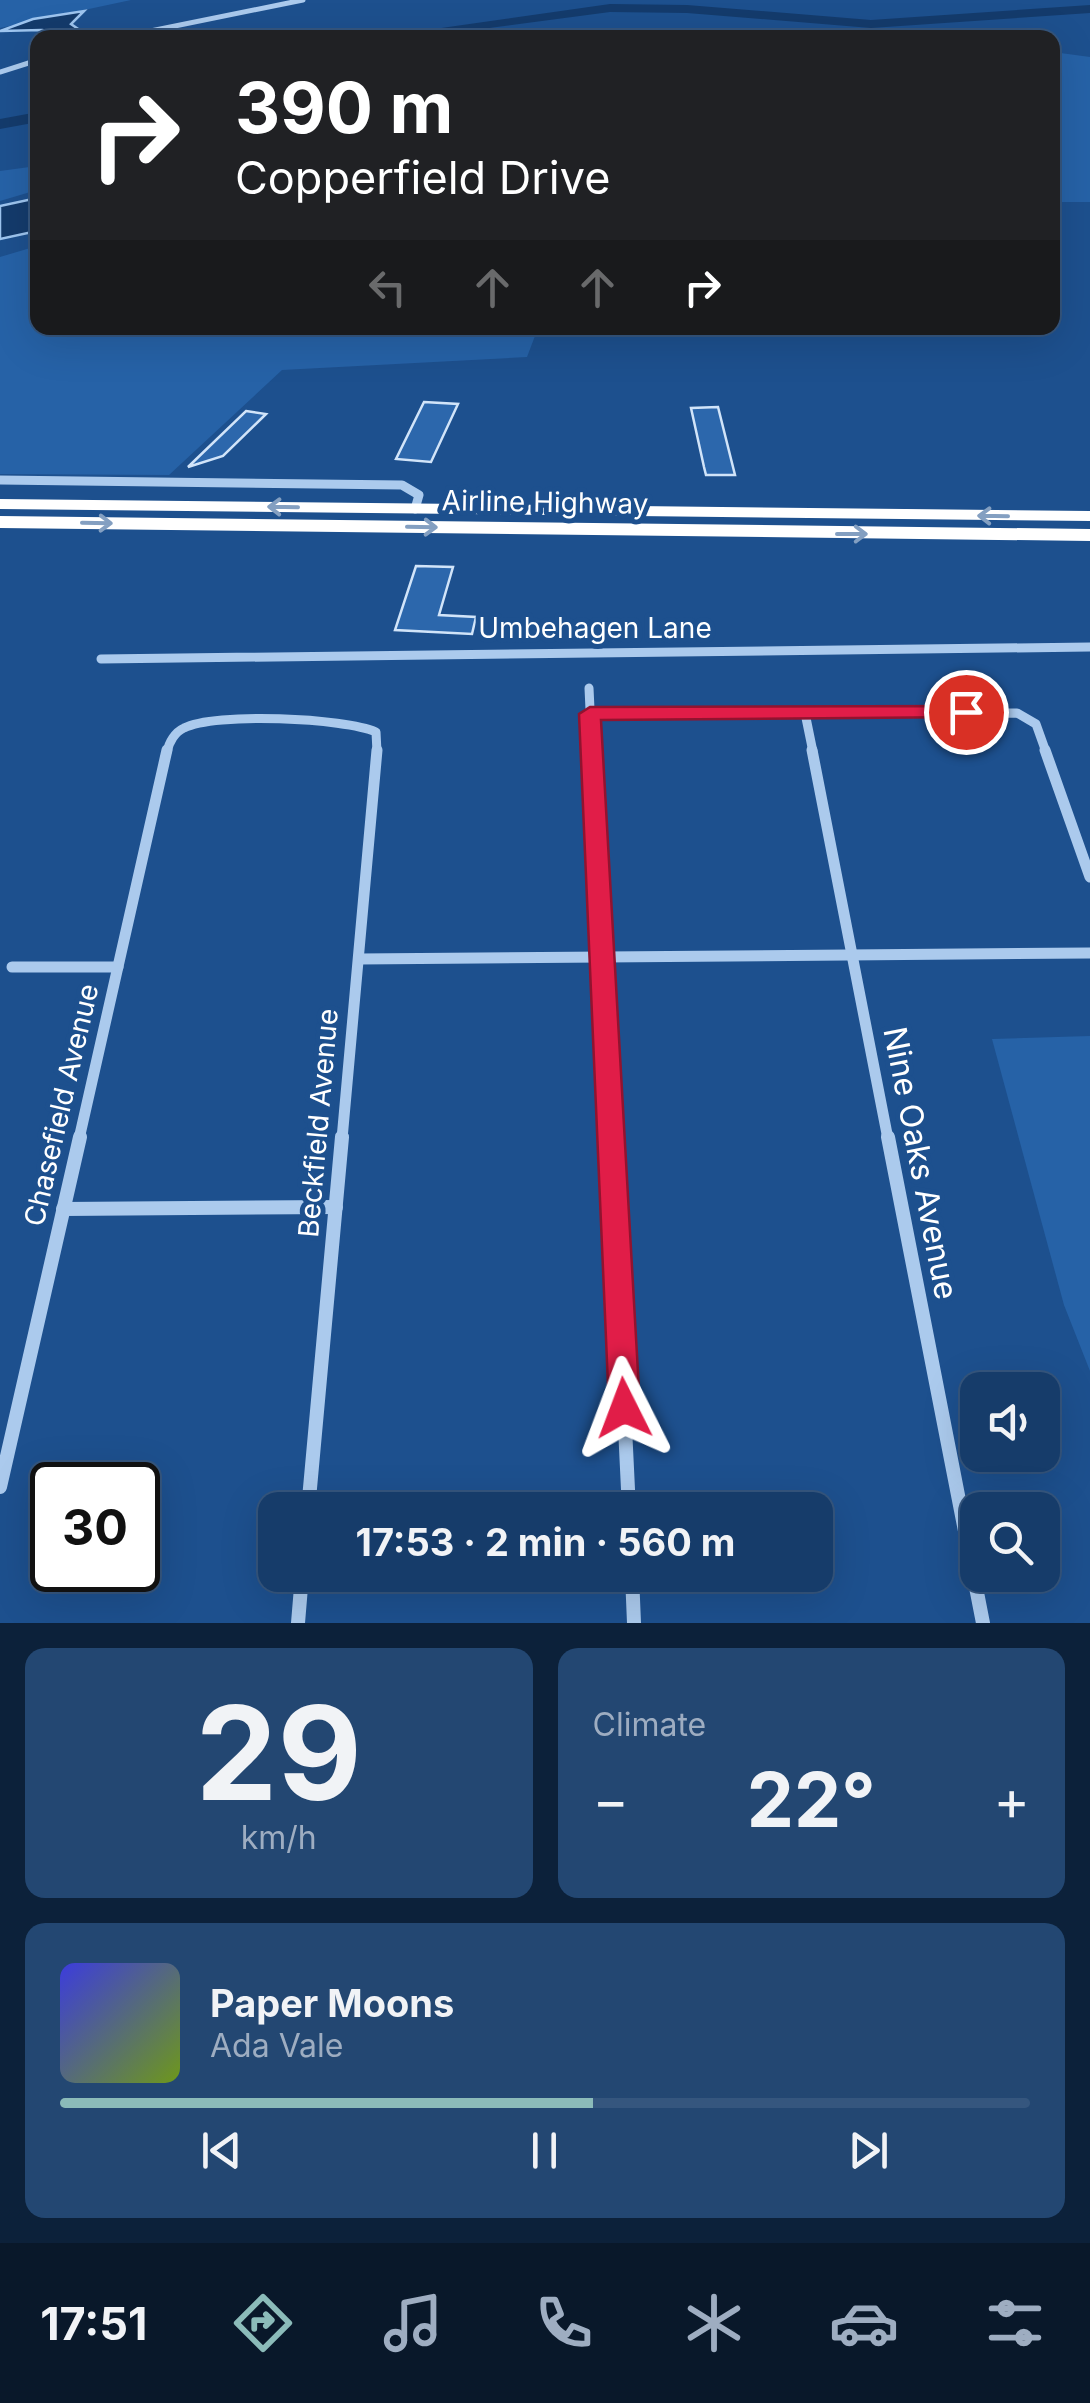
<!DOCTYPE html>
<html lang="en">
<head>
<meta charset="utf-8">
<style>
  body { margin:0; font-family:Inter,sans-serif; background:#234772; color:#f1f3f6; height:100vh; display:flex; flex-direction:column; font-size:38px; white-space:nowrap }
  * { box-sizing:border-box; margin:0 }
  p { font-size:32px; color:#9eadc1 }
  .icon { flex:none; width:55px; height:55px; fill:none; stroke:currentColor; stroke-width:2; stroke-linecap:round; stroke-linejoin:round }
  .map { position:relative; height:1623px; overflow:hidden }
  .sheet { display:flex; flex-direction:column; gap:25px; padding:25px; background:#0c213a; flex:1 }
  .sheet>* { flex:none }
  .banner { position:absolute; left:30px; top:30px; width:1030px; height:305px; border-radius:20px; box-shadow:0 10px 40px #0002,0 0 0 2px #35567e; background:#202124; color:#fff; overflow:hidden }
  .buttons { position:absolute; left:960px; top:1372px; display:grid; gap:20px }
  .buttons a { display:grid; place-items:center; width:100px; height:100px; border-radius:20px; background:#163c6a; box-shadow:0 10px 40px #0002,0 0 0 2px #35567e; font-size:50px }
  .speed { position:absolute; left:30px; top:1462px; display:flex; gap:20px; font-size:50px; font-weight:700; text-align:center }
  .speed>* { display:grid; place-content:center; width:130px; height:130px; border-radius:50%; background:#163c6a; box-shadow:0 10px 40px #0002,0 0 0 2px #35567e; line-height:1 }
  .speed .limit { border:5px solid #111; border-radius:15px; background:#fff; color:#111 }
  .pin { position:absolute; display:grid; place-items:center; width:85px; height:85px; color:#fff; margin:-42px; border:5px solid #fff; border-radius:50%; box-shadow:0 2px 10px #0007 }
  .me { position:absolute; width:110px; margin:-55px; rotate:357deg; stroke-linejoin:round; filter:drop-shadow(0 0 8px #0008) }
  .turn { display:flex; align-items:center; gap:35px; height:210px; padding:0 40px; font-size:45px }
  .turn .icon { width:130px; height:130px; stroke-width:2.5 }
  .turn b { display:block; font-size:70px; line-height:85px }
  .lanes { display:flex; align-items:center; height:95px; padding:0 40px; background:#0003; justify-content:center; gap:50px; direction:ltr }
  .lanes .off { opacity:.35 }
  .big { font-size:75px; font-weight:700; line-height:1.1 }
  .sheet .widget { flex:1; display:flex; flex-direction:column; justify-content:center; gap:15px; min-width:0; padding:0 35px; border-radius:20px; background:#234772 }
  .sheet .dial { align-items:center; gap:0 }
  .dial b { font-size:130px; line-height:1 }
  .song { display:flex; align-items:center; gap:30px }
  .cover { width:120px; height:120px; border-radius:15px; background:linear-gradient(135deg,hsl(240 70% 55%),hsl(80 70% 35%)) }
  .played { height:10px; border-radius:5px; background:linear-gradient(90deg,#8bbbb9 55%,#35567e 55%) }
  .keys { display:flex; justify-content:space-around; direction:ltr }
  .heat { display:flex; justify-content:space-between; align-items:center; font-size:55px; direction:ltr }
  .sheet .tiles { flex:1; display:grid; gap:25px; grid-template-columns:1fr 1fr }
  .widget:last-child { grid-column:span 2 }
  .trip { position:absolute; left:258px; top:1492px; width:575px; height:100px; border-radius:20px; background:#163c6a; box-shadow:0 10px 40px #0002,0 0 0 2px #35567e; font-weight:700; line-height:100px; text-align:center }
  .tab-bar { display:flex; height:160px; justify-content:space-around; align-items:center; background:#09182a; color:#9eadc1 }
  .tab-bar .icon { width:70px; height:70px }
  .tab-bar .current { color:#8bbbb9 }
  .tab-bar b { font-size:45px; color:#f1f3f6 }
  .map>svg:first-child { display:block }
  .green { fill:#2662a7 }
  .water { fill:#143b6c; stroke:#9ec5ef; stroke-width:2.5 }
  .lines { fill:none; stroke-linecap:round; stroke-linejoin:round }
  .river { fill:#143b6c; fill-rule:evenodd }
  .building { fill:#2c67ac; stroke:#d1e4f9; stroke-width:2.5 }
  .street-far3 { stroke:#abcaed; stroke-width:5 }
  .street-far2 { stroke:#abcaed; stroke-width:9 }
  .street-far1 { stroke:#abcaed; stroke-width:11 }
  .street { stroke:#abcaed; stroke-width:14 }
  .highway { fill:#fff; fill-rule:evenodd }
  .oneway { stroke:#839fc1 }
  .route { fill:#e11d48; stroke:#92132f; stroke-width:2.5 }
  .labels { text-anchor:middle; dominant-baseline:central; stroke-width:10; stroke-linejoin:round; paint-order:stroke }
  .street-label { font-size:28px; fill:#fff; stroke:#1d508e }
  .near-street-label { font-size:32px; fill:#fff; stroke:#1d508e }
</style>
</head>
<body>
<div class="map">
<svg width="1090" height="1623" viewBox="0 0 1090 1623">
  <rect width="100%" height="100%" fill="#1d508e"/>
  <g class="green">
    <path d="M0 0H131L0 28Z"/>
    <path d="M1053 52 1090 57V202H1058L1053 194Z"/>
    <path d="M37 166V190L0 201V171Z"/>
    <path d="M37 246 38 328H538L527 357 282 370 169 475 0 474V257Z"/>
    <path d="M1090 1036V1371L1064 1305 992 1039Z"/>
  </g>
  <g class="water">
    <path d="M84 11 71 24 87 35 85 36 42 30 0 31 33 19Z"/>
    <path d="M37 198V231L0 239V206Z"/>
  </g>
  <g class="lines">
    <g class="river">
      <path d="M610 4 687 5 871 20 1090 5V13L871 28 687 13 610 12 414 38H371Z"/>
      <path d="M38 112V122L0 129V119Z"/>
    </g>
  </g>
  <g class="building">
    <path d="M424 402 458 404 431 462 396 459Z"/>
    <path d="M718 407 735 475H706L704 467 691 408Z"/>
    <path d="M246 411 266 414 223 456 188 467Z"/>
    <path d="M416 566 453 567 439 615 476 617 472 634 395 630Z"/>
  </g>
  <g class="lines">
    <g class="street-far3">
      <path d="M116 38 303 0"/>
      <path d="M0 72 38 60"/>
    </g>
    <g class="street-far2">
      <path d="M0 480 402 485 419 495 415 509"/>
      <path d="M101 659 1090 647"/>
      <path d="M589 688 592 752"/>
      <path d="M805 713 813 752"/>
      <path d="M590 714 1017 713 1036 724 1046 752"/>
      <path d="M167 752C169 742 175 732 184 728 214 712 345 718 376 732L377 752"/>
    </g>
    <g class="street-far1">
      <path d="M592 750 611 1139"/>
      <path d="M812 750 888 1139"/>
      <path d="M1045 750 1090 877"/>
      <path d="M359 959 1090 953"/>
      <path d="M12 967H118"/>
      <path d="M79 1139 167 750"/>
      <path d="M342 1139 377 750"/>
    </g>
    <g class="street">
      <path d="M611 1137 629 1510"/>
      <path d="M888 1137 983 1623"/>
      <path d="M63 1209 336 1207"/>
      <path d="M0 1487 80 1137"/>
      <path d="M308 1510 342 1137"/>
      <path d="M632 1575 634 1623"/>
      <path d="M298 1623 302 1575"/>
    </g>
    <g class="highway">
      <path d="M0 499 1090 511V521L0 509Z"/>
      <path d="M0 516 1090 529V541L0 528Z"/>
    </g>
  </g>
  <defs><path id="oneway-shaft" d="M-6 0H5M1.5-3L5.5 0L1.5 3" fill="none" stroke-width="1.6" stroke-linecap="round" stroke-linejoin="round" transform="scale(2.5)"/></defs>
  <g class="oneway">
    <use href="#oneway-shaft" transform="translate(283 507) rotate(-179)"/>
    <use href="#oneway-shaft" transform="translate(993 516) rotate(-179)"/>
    <use href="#oneway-shaft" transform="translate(97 523) rotate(1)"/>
    <use href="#oneway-shaft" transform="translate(422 527) rotate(1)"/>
    <use href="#oneway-shaft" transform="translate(852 534)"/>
  </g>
  <path class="route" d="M966 706 973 707 976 712 973 717 601 720 640 1408 636 1417 624 1421 613 1417 609 1408 579 714 590 707Z"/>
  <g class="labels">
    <g class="street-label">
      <text transform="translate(545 502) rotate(1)">Airline Highway</text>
      <text x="595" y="628">Umbehagen Lane</text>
      <text transform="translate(61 1105) rotate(-77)">Chasefield Avenue</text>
      <text transform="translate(318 1123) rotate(-85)">Beckfield Avenue</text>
    </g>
    <g class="near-street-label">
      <text transform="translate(921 1163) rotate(79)">Nine Oaks Avenue</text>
    </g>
  </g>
</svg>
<div class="buttons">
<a><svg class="icon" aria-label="sound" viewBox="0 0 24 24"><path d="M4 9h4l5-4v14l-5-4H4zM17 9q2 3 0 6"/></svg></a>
<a><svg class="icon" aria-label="search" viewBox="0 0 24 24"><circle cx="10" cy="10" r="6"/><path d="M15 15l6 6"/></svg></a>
</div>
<div class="speed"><div class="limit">30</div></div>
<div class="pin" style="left:966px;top:712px;background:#d93025"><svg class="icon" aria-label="arrive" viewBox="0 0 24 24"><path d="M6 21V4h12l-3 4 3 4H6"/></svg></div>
<svg class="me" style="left:624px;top:1408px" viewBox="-20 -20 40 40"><path d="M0-17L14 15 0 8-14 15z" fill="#e11d48" stroke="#fff" stroke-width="4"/></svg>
<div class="trip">17:53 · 2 min · 560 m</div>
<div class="banner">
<div class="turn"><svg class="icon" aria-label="right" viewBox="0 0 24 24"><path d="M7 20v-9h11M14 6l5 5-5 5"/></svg><div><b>390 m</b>Copperfield Drive</div></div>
<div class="lanes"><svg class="icon off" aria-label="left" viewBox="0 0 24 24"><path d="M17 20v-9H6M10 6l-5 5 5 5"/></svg><svg class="icon off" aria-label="ahead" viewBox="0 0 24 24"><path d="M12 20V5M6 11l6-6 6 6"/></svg><svg class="icon off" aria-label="ahead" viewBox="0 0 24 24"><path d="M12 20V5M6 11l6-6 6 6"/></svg><svg class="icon" aria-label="right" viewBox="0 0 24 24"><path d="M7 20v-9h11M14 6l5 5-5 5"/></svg></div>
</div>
</div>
<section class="sheet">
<div class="tiles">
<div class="widget dial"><b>29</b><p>km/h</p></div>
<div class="widget"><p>Climate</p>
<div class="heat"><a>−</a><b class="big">22°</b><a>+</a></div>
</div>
<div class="widget">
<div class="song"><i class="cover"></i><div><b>Paper Moons</b><p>Ada Vale</p></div></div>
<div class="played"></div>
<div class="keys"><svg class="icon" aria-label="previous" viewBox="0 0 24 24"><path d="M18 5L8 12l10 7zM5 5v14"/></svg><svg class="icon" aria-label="pause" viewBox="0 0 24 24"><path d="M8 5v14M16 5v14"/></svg><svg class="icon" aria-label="next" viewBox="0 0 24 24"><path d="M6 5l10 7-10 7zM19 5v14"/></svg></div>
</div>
</div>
</section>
<nav class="tab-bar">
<b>17:51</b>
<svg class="icon current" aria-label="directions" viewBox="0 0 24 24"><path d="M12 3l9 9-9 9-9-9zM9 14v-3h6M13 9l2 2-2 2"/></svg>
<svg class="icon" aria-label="music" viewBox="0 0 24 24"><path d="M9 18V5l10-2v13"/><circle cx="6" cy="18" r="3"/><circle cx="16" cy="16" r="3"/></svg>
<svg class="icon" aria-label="phone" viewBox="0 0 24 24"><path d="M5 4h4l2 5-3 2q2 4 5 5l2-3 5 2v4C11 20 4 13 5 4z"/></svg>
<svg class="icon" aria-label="climate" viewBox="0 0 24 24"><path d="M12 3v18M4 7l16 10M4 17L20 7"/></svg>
<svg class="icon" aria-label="car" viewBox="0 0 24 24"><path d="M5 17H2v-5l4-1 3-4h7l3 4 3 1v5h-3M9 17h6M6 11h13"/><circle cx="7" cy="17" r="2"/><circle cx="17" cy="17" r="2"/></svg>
<svg class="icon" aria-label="filters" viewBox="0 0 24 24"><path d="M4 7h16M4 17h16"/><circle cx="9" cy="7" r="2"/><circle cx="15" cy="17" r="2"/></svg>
</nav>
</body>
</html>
